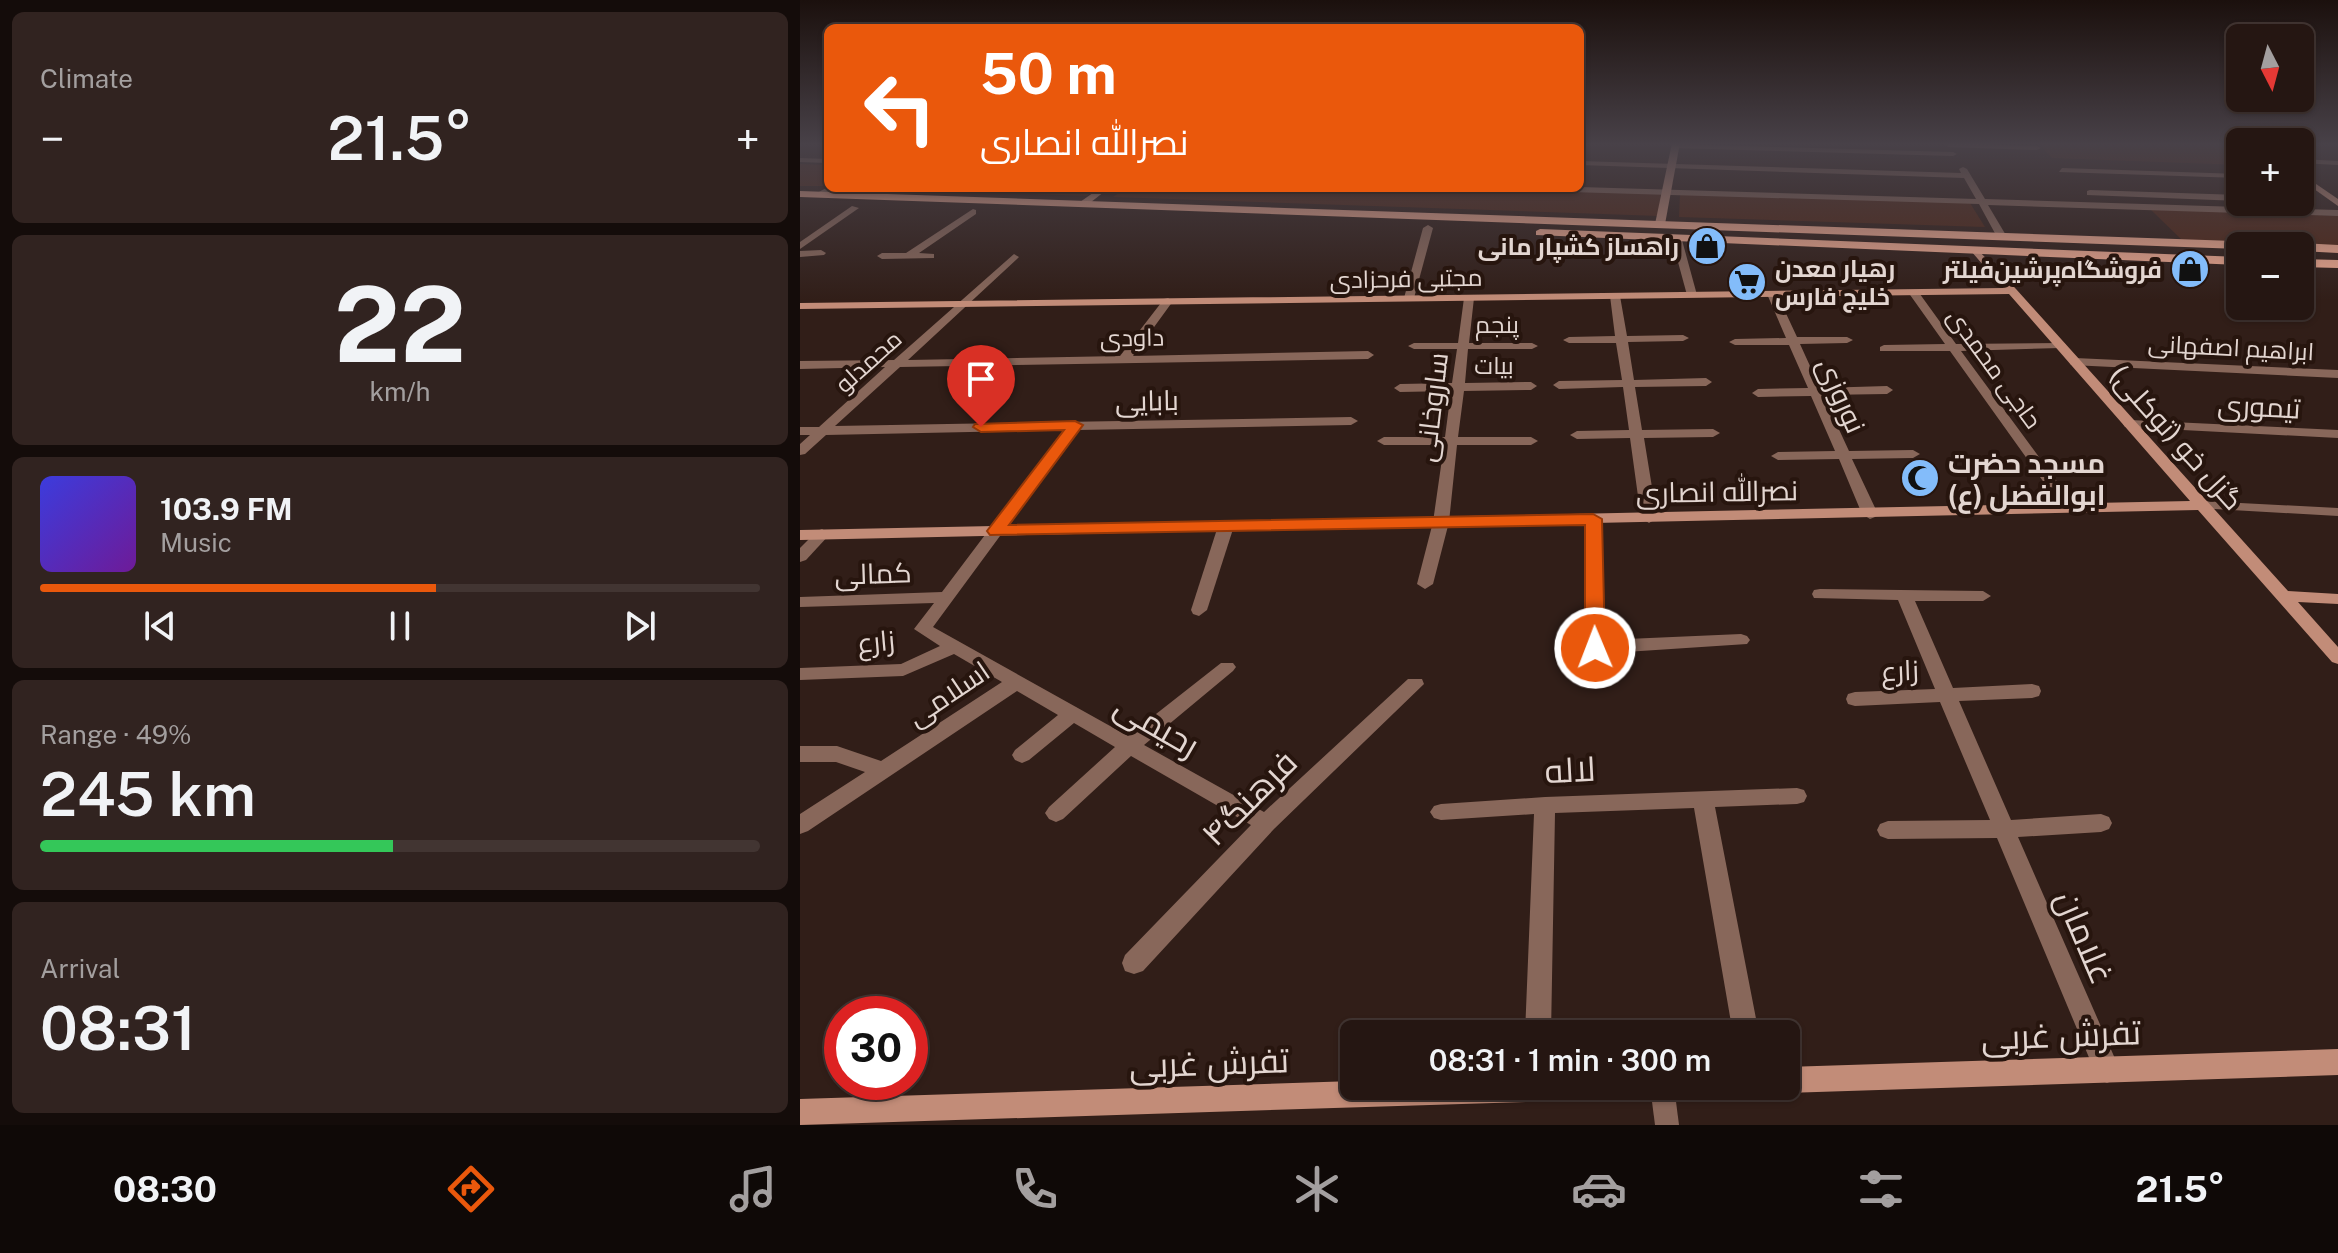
<!DOCTYPE html>
<html lang="en">
<head>
<meta charset="utf-8">
<style>
  body { margin:0; font-family:"Public Sans",Cairo,sans-serif; background:#312320; color:#f1f3f6; height:100vh; display:flex; flex-direction:column; font-size:30px; white-space:nowrap }
  * { box-sizing:border-box; margin:0 }
  p { font-size:26px; color:#a39f9f }
  .icon { flex:none; width:44px; height:44px; fill:none; stroke:currentColor; stroke-width:2; stroke-linecap:round; stroke-linejoin:round }
  .map { position:relative; flex:1; overflow:hidden }
  .drawer { display:flex; flex-direction:column; gap:12px; padding:12px; background:#140c0a; width:800px }
  .drawer>* { flex:none }
  .top-card { position:absolute; left:24px; top:24px; width:760px; height:168px; border-radius:12px; box-shadow:0 2px 6px #0004,0 0 0 2px #423532; background:#ea580c; color:#fff; overflow:hidden }
  .needle { width:52px; rotate:174deg }
  .buttons { position:absolute; left:1426px; top:24px; display:grid; gap:16px }
  .buttons a { display:grid; place-items:center; width:88px; height:88px; border-radius:12px; background:#251612; box-shadow:0 2px 6px #0004,0 0 0 2px #423532; font-size:40px }
  .speed { position:absolute; left:24px; top:996px; display:flex; gap:16px; font-size:40px; font-weight:700; text-align:center }
  .speed>* { display:grid; place-content:center; width:104px; height:104px; border-radius:50%; background:#251612; box-shadow:0 2px 6px #0004,0 0 0 2px #423532; line-height:1 }
  .speed .limit { border:12px solid #d22; background:#fff; color:#111 }
  .pin { position:absolute; display:grid; place-items:center; width:68px; height:68px; color:#fff; margin:-82px -34px; border-radius:50% 50% 50% 0; rotate:-45deg; box-shadow:0 0 8px #0007 }
  .pin .icon { rotate:45deg }
  .me { position:absolute; width:88px; margin:-44px; rotate:359deg; stroke-linejoin:round; filter:drop-shadow(0 0 6px #0008) }
  .turn { display:flex; align-items:center; gap:28px; height:168px; padding:0 24px; font-size:36px }
  .turn .icon { width:104px; height:104px; stroke-width:2.5 }
  .turn b { display:block; font-size:56px; line-height:68px }
  .big { font-size:60px; font-weight:600; line-height:1.1 }
  .drawer .tile { flex:1; display:flex; flex-direction:column; justify-content:center; gap:12px; min-width:0; padding:0 28px; border-radius:12px; background:#312320 }
  .drawer .dial { align-items:center; gap:0 }
  .dial b { font-size:104px; line-height:1 }
  .song { display:flex; align-items:center; gap:24px }
  .cover { width:96px; height:96px; border-radius:12px; background:linear-gradient(135deg,hsl(240 70% 55%),hsl(280 70% 35%)) }
  .played { height:8px; border-radius:4px; background:linear-gradient(90deg,#ea580c 55%,#423532 55%) }
  .keys { display:flex; justify-content:space-around; direction:ltr }
  .heat { display:flex; justify-content:space-between; align-items:center; font-size:44px; direction:ltr }
  .charge { height:12px; border-radius:6px; background:linear-gradient(90deg,#34c759 49%,#423532 0) }
  .trip { position:absolute; left:540px; top:1020px; width:460px; height:80px; border-radius:12px; background:#251612; box-shadow:0 2px 6px #0004,0 0 0 2px #423532; font-weight:600; line-height:80px; text-align:center }
  .menu { display:flex; height:128px; justify-content:space-around; align-items:center; background:#0f0907; color:#a39f9f }
  .menu .icon { width:56px; height:56px }
  .menu .current { color:#ea580c }
  .menu b { font-size:36px; color:#f1f3f6 }
  main { display:flex; flex:1; min-height:0 }
  .map>svg:first-child { display:block }
  .green { fill:#4f2616 }
  .lines { fill:none; stroke-linecap:round; stroke-linejoin:round }
  .lane { fill:#88675a; fill-rule:evenodd }
  .street { fill:#88675a; fill-rule:evenodd }
  .secondary { fill:#c28c78; fill-rule:evenodd }
  .primary { fill:#efa98f; fill-rule:evenodd }
  .route { fill:#ea580c; stroke:#983908; stroke-width:2 }
  .labels { text-anchor:middle; dominant-baseline:central; stroke-width:8; stroke-linejoin:round; paint-order:stroke }
  .far-poi-label { font-size:24px; font-weight:bold; fill:#e3d6d1; stroke:#27150e; text-anchor:end }
  .far-street-label { font-size:24px; fill:#e3d6d1; stroke:#27150e }
  .street-label { font-size:28px; fill:#e3d6d1; stroke:#27150e }
  .poi-label { font-size:28px; font-weight:bold; fill:#e3d6d1; stroke:#27150e; text-anchor:start }
  .near-street-label { font-size:34px; fill:#e3d6d1; stroke:#27150e }
</style>
</head>
<body>
<main>
<section class="drawer">
<div class="tile"><p>Climate</p>
<div class="heat"><a>−</a><b class="big">21.5°</b><a>+</a></div>
</div>
<div class="tile dial"><b>22</b><p>km/h</p></div>
<div class="tile">
<div class="song"><i class="cover"></i><div><b>103.9 FM</b><p>Music</p></div></div>
<div class="played"></div>
<div class="keys"><svg class="icon" aria-label="previous" viewBox="0 0 24 24"><path d="M18 5L8 12l10 7zM5 5v14"/></svg><svg class="icon" aria-label="pause" viewBox="0 0 24 24"><path d="M8 5v14M16 5v14"/></svg><svg class="icon" aria-label="next" viewBox="0 0 24 24"><path d="M6 5l10 7-10 7zM19 5v14"/></svg></div>
</div>
<div class="tile"><p>Range · 49%</p><b class="big">245 km</b><div class="charge"></div></div>
<div class="tile"><p>Arrival</p><b class="big">08:31</b></div>
</section>
<div class="map">
<svg width="1538" height="1125" viewBox="0 0 1538 1125">
  <rect width="100%" height="100%" fill="#311e18"/>
  <g class="green">
    <path d="M1238 143H1437L1440 145V165L1252 158Z"/>
    <path d="M0 164 28 165V186H0Z"/>
    <path d="M68 188H298L287 196Z"/>
    <path d="M326 188H704L861 194 859 216 313 197Z"/>
    <path d="M880 194 1170 203 1185 227 879 217Z"/>
    <path d="M1349 208 1538 216V246L1382 240Z"/>
  </g>
  <g class="lines">
    <path class="lane" d="M850 1086H874L879 1125H855Z"/>
    <g class="street">
      <path d="M1145 143 1237 146 1241 148 1237 150 1148 147Z"/>
      <path d="M875 144 1153 152 1157 154 1153 156 872 148Z"/>
      <path d="M0 158 28 159V163L0 162Z"/>
      <path d="M1500 159 1538 161V165L1500 163Z"/>
      <path d="M780 161 1161 173 1159 169 1163 167 1167 169 1185 199 1538 210V216L1188 205 1207 237 1202 240 1197 237 1179 204 737 191 733 188 780 187 1176 199 1164 178 780 165Z"/>
      <path d="M1262 168 1440 174V178L1259 172Z"/>
      <path d="M28 187 37 188 23 197H17V193Z"/>
      <path d="M1290 190 1440 195V201L1287 195V191Z"/>
      <path d="M52 206 59 208 0 249V242Z"/>
      <path d="M173 209 176 210V214L119 253 134 254V258L82 259 77 256 82 253H106Z"/>
      <path d="M628 225 633 228 614 298 605 300 604 298 623 228Z"/>
      <path d="M877 237 882 240 897 295 896 297 887 295 872 240Z"/>
      <path d="M21 250 26 253 24 255 0 257V251Z"/>
      <path d="M214 254 219 257 217 259 108 360 320 356 364 299 368 298 373 301 333 356 568 351 574 355 568 359 100 367 35 426 551 417 558 421 551 425 278 430 133 627 328 736 421 663H433L436 667 433 671 344 745 464 812 608 679H622L624 684 474 829 343 971 334 974 325 971 322 963 325 955 451 825 331 756 263 819 256 822 249 819 245 813 249 807 315 747 274 723 229 760 222 763 215 760 212 755 215 750 258 715 217 691 8 831 0 834V814L65 772 36 762H0V746H37L81 761 202 682 154 654 103 676 0 680V668L101 664 140 646 114 629 134 603 0 607V597L142 592 264 430 26 435 5 454 0 455V444L10 435H0V427H19L85 367 0 369V361L94 360Z"/>
      <path d="M1109 290H1117L1156 344 1264 343 1266 345 1260 348 1161 351 1275 506 1277 509 1275 512H1265L1150 351H1080V347L1084 345 1145 344 1108 292Z"/>
      <path d="M968 292 977 294 997 337H1047L1053 340 1047 343 1000 344 1020 388 1087 386 1093 390 1087 394 1023 395 1049 451 1113 450 1120 454 1113 458 1052 459 1078 514 1075 517 1070 519 1062 514 1039 459 978 460 971 456 978 452 1035 451 1011 396 958 397 952 393 958 389 1008 388 989 345H935L929 342 935 339 986 338 967 294Z"/>
      <path d="M815 293 820 296 827 336 883 335 889 338 883 341 828 342 834 380 906 378 912 382 906 386 835 387 842 430 913 429 920 433 913 437 844 438 857 518 849 523 841 518 830 438 777 439 770 435 777 431 829 430 823 387 759 389 753 385 759 381 822 380 816 343H769L763 340 769 337 815 336 810 296Z"/>
      <path d="M669 295 674 298 669 343H732L738 346 732 349H668L665 383 731 382 737 386 731 390 664 391 658 437H731L738 441 731 445H657L649 522 633 584 625 589 617 584 633 522 644 445H584L577 441 584 437H645L651 391 600 392 594 388 600 384 652 383 657 349H614L608 346 614 343H658L664 298Z"/>
      <path d="M1275 358 1538 370V378L1271 365 1269 362Z"/>
      <path d="M1330 420 1538 430V438L1325 427 1323 424Z"/>
      <path d="M1402 501 1538 508V516L1397 508 1395 505Z"/>
      <path d="M793 514 801 519 804 640 941 634 947 636 950 640 947 644 795 654 758 652 755 648 758 644 786 641 785 519Z"/>
      <path d="M426 521 434 526 407 610 399 616 393 614 391 610 418 526Z"/>
      <path d="M22 529 30 534 6 560 0 562V548L17 531Z"/>
      <path d="M1020 589 1183 591 1191 596 1183 601H1115L1153 688 1232 684 1239 686 1241 691 1239 696 1232 698 1159 701 1211 820 1301 814 1309 817 1312 823 1309 829 1301 832 1218 837 1320 1070 1316 1079 1307 1083 1298 1079 1197 838 1088 839 1080 836 1077 830 1080 824 1088 821 1190 820 1140 702 1055 706 1048 704 1046 699 1048 694 1055 692 1135 689 1098 600 1014 598 1012 594 1014 590Z"/>
      <path d="M997 788 1004 790 1007 796 1004 802 997 804 915 807 959 1034H933L894 808 755 813 751 1034H725L734 814 641 820 634 818 630 812 634 806 641 804 745 797Z"/>
    </g>
    <g class="secondary">
      <path d="M872 143H880L865 224 860 227 855 224Z"/>
      <path d="M1500 173 1538 199V206L1500 179Z"/>
      <path d="M300 188H309L286 206H280V202Z"/>
      <path d="M1176 248 1216 289 1488 591 1538 594V604L1498 602 1538 647V664L1532 662 1398 510 0 540V530L1390 501 1209 294 0 309V303L1203 288 1171 251Z"/>
      <path d="M1538 1049V1075L986 1093 975 1086H986V1067Z"/>
      <path d="M554 1081V1086H833L829 1095 820 1099 0 1125V1099Z"/>
    </g>
    <g class="primary">
      <path d="M0 191 1463 242 1469 246H1440V249L0 197Z"/>
      <path d="M740 229 1440 257V265L736 235V231Z"/>
      <path d="M1500 243 1538 245V253L1500 251V246H1495Z"/>
      <path d="M1500 259 1538 260V268L1500 267Z"/>
    </g>
  </g>
  <linearGradient id="sky" x2="0" y2="1"><stop stop-color="#1b100d"/><stop offset="0.48" stop-color="#484148"/><stop offset="1" stop-color="#484148" stop-opacity="0"/></linearGradient>
  <rect width="1538" height="300" fill="url(#sky)"/>
  <path class="route" d="M275 421 283 425 209 525 793 514 802 519 805 648 795 655 785 648V525L190 535 187 531 190 527 264 430 181 432 173 427 175 424Z"/>
  <defs>
    <g id="shop-disc" transform="scale(2)"><circle r="9.5" fill="#83bcfa" stroke="#27150e"/><path d="M-5-2.5h2.3a2.7 3.5 0 0 1 5.4 0H5L5.5 6h-11ZM-1.5-2.5h3a1.5 2.3 0 0 0-3 0Z" fill="#111"/></g>
    <g id="supermarket-disc" transform="scale(2)"><circle r="9.5" fill="#83bcfa" stroke="#27150e"/><path d="M-6-5.5h2.5l.6 2H6L4.5 2H-2.5L-4.4-4H-6ZM-1.5 3.2a1.3 1.3 0 1 0 .1 0ZM3 3.2a1.3 1.3 0 1 0 .1 0Z" fill="#111"/></g>
    <g id="mosque-disc" transform="scale(2)"><circle r="9.5" fill="#83bcfa" stroke="#27150e"/><path d="M3.5-4.9A6 6 0 1 0 3.5 4.9A5 5 0 1 1 3.5-4.9Z" fill="#111"/></g>
  </defs>
  <g fill-rule="evenodd">
    <use href="#shop-disc" x="907" y="246"/>
    <use href="#shop-disc" x="1390" y="269"/>
    <use href="#supermarket-disc" x="947" y="282"/>
    <use href="#mosque-disc" x="1120" y="478"/>
  </g>
  <g class="labels">
    <g class="far-poi-label">
      <text x="879" y="246">راهساز کشپار مانی</text>
      <text x="975" y="268" text-anchor="start">رهیار معدن<tspan x="975" dy="28">خلیج فارس</tspan></text>
      <text x="1362" y="269">فروشگاه‌پرشین‌فیلتر</text>
    </g>
    <g class="far-street-label">
      <text transform="translate(606 278) rotate(-1)">مجتبی فرحزادی</text>
      <text x="697" y="324">پنجم</text>
      <text transform="translate(332 337) rotate(-1)">داودی</text>
      <text transform="translate(1431 347) rotate(3)">ابراهیم اصفهانی</text>
      <text transform="translate(68 361) rotate(-42)">محمدلو</text>
      <text x="694" y="365">بیات</text>
      <text transform="translate(1195 368) rotate(54)">حاجی محمدی</text>
    </g>
    <g class="street-label">
      <text transform="translate(1042 395) rotate(66)">نوروزی</text>
      <text transform="translate(347 400) rotate(-1)">بابایی</text>
      <text transform="translate(1459 406) rotate(3)">تیموری</text>
      <text transform="translate(631 407) rotate(-83)">ساروخانی</text>
      <text transform="translate(1377 437) rotate(48)">گزل خو (توکلی)</text>
      <text transform="translate(917 491) rotate(-1)">نصرالله انصاری</text>
      <text transform="translate(73 573) rotate(-2)">کمالی</text>
      <text transform="translate(76 641) rotate(-5)">زارع</text>
      <text transform="translate(1100 670) rotate(-2)">زارع</text>
      <text transform="translate(148 693) rotate(-34)">اسلامی</text>
    </g>
    <g class="poi-label">
      <text x="1148" y="462">مسجد حضرت<tspan x="1148" dy="32">ابوالفضل (ع)</tspan></text>
    </g>
    <g class="near-street-label">
      <text transform="translate(357 725) rotate(30)">رحیمی</text>
      <text transform="translate(770 770) rotate(-3)">لاله</text>
      <text transform="translate(449 798) rotate(-45)">فرهنگ۴</text>
      <text transform="translate(1285 937) rotate(67)">غلامان</text>
      <text transform="translate(1261 1035) rotate(-2)">تفرش غربی</text>
      <text transform="translate(409 1063) rotate(-2)">تفرش غربی</text>
    </g>
  </g>
</svg>
<div class="buttons">
<a><svg class="needle" viewBox="-14 -14 28 28"><path d="M0-13l5 13h-10z" fill="#e53935"/><path d="M0 13l5-13h-10z" fill="#a39f9f"/></svg></a>
<a>+</a>
<a>−</a>
</div>
<div class="speed"><div class="limit">30</div></div>
<div class="pin" style="left:181px;top:427px;background:#d93025"><svg class="icon" aria-label="arrive" viewBox="0 0 24 24"><path d="M6 21V4h12l-3 4 3 4H6"/></svg></div>
<svg class="me" style="left:795px;top:648px" viewBox="-20 -20 40 40"><circle r="17" fill="#ea580c" stroke="#fff" stroke-width="3"/><path d="M0-11L8 9 0 5-8 9z" fill="#fff"/></svg>
<div class="trip">08:31 · 1 min · 300 m</div>
<div class="top-card">
<div class="turn"><svg class="icon" aria-label="left" viewBox="0 0 24 24"><path d="M17 20v-9H6M10 6l-5 5 5 5"/></svg><div><b>50 m</b>نصرالله انصاری</div></div>
</div>
</div>
</main>
<nav class="menu">
<b>08:30</b>
<svg class="icon current" aria-label="directions" viewBox="0 0 24 24"><path d="M12 3l9 9-9 9-9-9zM9 14v-3h6M13 9l2 2-2 2"/></svg>
<svg class="icon" aria-label="music" viewBox="0 0 24 24"><path d="M9 18V5l10-2v13"/><circle cx="6" cy="18" r="3"/><circle cx="16" cy="16" r="3"/></svg>
<svg class="icon" aria-label="phone" viewBox="0 0 24 24"><path d="M5 4h4l2 5-3 2q2 4 5 5l2-3 5 2v4C11 20 4 13 5 4z"/></svg>
<svg class="icon" aria-label="climate" viewBox="0 0 24 24"><path d="M12 3v18M4 7l16 10M4 17L20 7"/></svg>
<svg class="icon" aria-label="car" viewBox="0 0 24 24"><path d="M5 17H2v-5l4-1 3-4h7l3 4 3 1v5h-3M9 17h6M6 11h13"/><circle cx="7" cy="17" r="2"/><circle cx="17" cy="17" r="2"/></svg>
<svg class="icon" aria-label="filters" viewBox="0 0 24 24"><path d="M4 7h16M4 17h16"/><circle cx="9" cy="7" r="2"/><circle cx="15" cy="17" r="2"/></svg>
<b>21.5°</b>
</nav>
</body>
</html>
